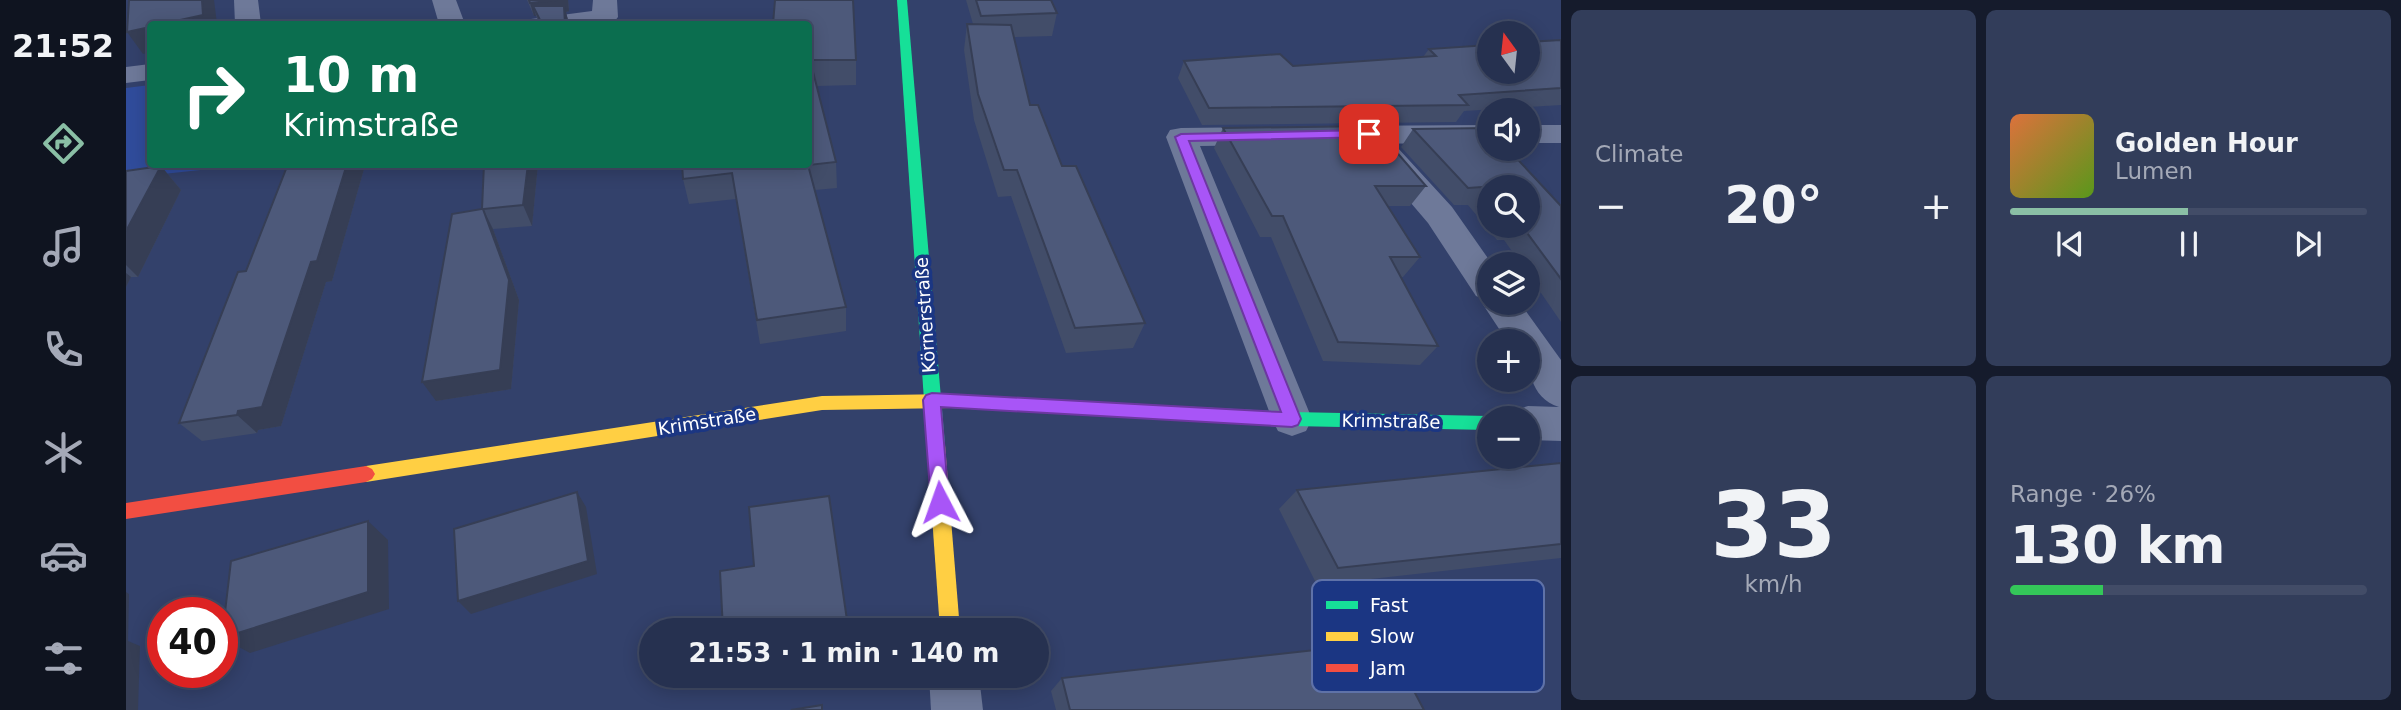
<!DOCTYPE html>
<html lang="en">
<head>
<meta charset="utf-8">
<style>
  body { margin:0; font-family:"DejaVu Sans",sans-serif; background:#323d5a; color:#f1f3f6; height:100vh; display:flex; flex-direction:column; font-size:26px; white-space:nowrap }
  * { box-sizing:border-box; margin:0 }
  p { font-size:23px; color:#a4a9b7 }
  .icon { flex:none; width:38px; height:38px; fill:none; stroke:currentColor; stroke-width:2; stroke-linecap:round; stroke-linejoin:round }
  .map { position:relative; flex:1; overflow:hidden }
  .panel { display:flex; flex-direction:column; gap:10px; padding:10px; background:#151b2c; width:840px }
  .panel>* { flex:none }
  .top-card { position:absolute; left:21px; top:21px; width:665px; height:147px; border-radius:7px; box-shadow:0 4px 18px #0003,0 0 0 2px #424c67; background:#0b6e4f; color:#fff; overflow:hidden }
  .needle { width:46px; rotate:345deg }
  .fabs { position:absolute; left:1351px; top:21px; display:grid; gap:14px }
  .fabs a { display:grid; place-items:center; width:63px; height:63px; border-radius:50%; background:#263150; box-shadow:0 4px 18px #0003,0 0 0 2px #424c67; font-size:35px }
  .speed { position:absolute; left:21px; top:597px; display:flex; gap:14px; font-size:35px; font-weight:700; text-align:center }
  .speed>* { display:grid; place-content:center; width:91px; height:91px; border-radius:50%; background:#263150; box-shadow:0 4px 18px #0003,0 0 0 2px #424c67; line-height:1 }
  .speed .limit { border:10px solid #d22; background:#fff; color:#111 }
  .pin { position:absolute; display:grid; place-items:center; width:60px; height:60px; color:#fff; margin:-30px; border-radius:14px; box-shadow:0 4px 10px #0006 }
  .me { position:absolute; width:77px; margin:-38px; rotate:356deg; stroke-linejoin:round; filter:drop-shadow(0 0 5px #0008) }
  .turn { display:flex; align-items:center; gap:24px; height:147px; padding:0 21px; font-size:32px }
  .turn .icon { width:91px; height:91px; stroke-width:2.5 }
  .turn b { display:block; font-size:49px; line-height:60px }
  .big { font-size:52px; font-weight:700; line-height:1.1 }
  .panel .widget { flex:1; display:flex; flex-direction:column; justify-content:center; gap:10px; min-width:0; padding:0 24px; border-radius:10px; background:#323d5a }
  .panel .dial { align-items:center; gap:0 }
  .dial b { font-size:91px; line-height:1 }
  .song { display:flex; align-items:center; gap:21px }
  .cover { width:84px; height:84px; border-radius:10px; background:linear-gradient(135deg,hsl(20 70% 55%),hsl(90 70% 35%)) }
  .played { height:7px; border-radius:4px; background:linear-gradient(90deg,#8abfa5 50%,#424c67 50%) }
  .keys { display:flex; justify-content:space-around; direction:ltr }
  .heat { display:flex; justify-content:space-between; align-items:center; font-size:38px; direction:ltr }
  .charge { height:10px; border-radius:5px; background:linear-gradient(90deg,#34c759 26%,#424c67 0) }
  .panel .tiles { flex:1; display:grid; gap:10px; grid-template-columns:repeat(2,1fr) }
  .trip { position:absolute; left:513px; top:618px; width:410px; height:70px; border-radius:35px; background:#263150; box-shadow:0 4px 18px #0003,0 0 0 2px #424c67; font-weight:700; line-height:70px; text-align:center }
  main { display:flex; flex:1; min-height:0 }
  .menu { display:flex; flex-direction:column; width:126px; justify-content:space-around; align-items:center; background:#0f1420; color:#a4a9b7 }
  .menu .icon { width:49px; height:49px }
  .menu .selected { color:#8abfa5 }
  .menu b { font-size:32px; color:#f1f3f6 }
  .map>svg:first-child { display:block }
  .green { fill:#304c9b }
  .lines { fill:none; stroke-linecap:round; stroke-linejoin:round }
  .street { fill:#6e7999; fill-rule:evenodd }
  .fast { fill:#16e098; fill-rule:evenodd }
  .slow { fill:#ffcf43; fill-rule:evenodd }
  .jam { fill:#f24e42; fill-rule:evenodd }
  .wall { fill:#424d69; fill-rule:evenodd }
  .shaded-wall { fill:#363e55 }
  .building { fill:#4d597a; stroke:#363e55; stroke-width:2 }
  .route { fill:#a855f7; stroke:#6d37a1; stroke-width:2 }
  .labels { text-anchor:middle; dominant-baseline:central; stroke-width:7; stroke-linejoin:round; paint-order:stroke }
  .street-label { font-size:18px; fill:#fff; stroke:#1b3683 }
  .key { fill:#1b3683; stroke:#5f72a8; stroke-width:2 }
  .key-label { font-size:19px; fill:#fff }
</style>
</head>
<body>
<main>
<nav class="menu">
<b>21:52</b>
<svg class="icon selected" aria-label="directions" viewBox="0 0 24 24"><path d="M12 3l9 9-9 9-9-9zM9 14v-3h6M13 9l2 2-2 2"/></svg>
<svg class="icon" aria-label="music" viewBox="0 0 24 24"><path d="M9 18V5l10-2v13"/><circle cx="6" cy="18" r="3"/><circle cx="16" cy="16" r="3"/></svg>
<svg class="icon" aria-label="phone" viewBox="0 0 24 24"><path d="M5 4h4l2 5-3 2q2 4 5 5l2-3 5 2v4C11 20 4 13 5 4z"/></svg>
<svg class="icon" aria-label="climate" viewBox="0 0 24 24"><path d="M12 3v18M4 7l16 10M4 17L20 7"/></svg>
<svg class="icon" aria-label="car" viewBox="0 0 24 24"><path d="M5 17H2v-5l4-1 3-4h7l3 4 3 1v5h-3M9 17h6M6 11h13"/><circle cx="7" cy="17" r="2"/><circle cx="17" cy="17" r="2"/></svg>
<svg class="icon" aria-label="filters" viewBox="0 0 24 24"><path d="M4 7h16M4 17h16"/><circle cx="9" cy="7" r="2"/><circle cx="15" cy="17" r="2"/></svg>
</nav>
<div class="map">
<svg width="1435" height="710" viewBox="0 0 1435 710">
  <rect width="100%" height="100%" fill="#33416b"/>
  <path class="green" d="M24 85V164L121 165 0 178V88Z"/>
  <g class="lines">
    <g class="street">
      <path d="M108 0H132L135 24H109Z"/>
      <path d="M306 0H330L339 24H313Z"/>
      <path d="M467 0H491L492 17 488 22 401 24 405 19 466 11Z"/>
      <path d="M24 64V80L0 83V67Z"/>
      <path d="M1363 125V143L1204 144 1193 142 1189 135 1193 128 1204 126Z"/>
      <rect x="1402" y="125" width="33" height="18"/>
      <path d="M1144 127 1155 129 1159 136 1155 143 1144 145 1074 146 1186 419 1180 431 1166 436 1152 431 1146 419 1040 137 1044 130 1055 128Z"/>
      <path d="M1260 144 1271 147 1326 207 1366 264H1363V303H1394L1435 360V441L1402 440V418H1384L1387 411 1402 406 1433 407C1403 397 1402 368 1402 341H1381L1356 303 1358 299 1350 296 1302 223 1249 161 1245 154 1249 147Z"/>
      <path d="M803 676H853L857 710H805Z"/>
    </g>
    <g class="fast">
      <path d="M771 0H781L819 445 816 450 810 452 804 450 801 445Z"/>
      <path d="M825 394 1166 412 1363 416 1369 418H1363V430L1166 426 825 408 819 406 817 401 819 396Z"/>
    </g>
    <g class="slow">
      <path d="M825 394 831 396 833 401 831 406 825 408 696 410 240 482 234 479 231 474 234 469 240 466 696 396Z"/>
      <path d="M810 438 816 440 819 445 834 630H814L801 445 804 440Z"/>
    </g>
    <path class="jam" d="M240 466 246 469 249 474 246 479 240 482 0 519V503Z"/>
  </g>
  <g class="wall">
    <path d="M401 0H442L443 11 440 12 443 24H413L410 16H408Z"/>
    <path d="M840 0H925L931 13 926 36 888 37 904 105 1019 323 1007 348 940 353 885 196 872 197 848 120 838 50 841 24H847Z"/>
    <path d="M682 24 730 60V85L691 86 710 162 711 188 689 190 720 307V331L634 344 610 199 563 204 557 179 682 164Z"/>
    <path d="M1435 40V105L1338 111 1330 122 1076 125 1052 78 1058 61 1167 66 1297 57 1303 49Z"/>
    <path d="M1097 128 1300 186 1284 206H1262L1294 257 1277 277H1275L1312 346 1294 365 1197 361 1145 237H1134L1088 148Z"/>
    <path d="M1287 129 1435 206V322L1402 274V264H1395L1378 240H1371L1342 205H1328L1275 147ZM1363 187 1402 226H1363Z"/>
    <path d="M412 164 406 226 367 229 393 300 385 389 310 401 356 209Z"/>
    <path d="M35 166 55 190 12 277H5L0 287V171Z"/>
    <path d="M238 169 206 281 200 282 155 426 132 430 131 433 76 441 53 423Z"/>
    <path d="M1435 463V558L1191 585 1153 509 1171 490Z"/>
    <path d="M721 620V630H597Z"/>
    <path d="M936 678 1298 710H930L925 691Z"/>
  </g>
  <g class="shaded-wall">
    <path d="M76 0H88L91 24H36Z"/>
    <path d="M431 0H442L443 11 440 12 443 24H439L407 6 410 16H408L404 3Z"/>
    <path d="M24 27V52L17 54 1 32Z"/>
    <path d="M221 164H236L238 169 206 281 200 282 155 426 132 430 131 433 111 415 185 262Z"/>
    <path d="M402 164H412L406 226 397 205Z"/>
    <path d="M35 166 55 190 12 277 0 265V231Z"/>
    <path d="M357 209 367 229 393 300 385 389 310 401 296 382Z"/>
    <path d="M0 273 5 277 0 287Z"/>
    <path d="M451 492 460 507 471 574 345 614 332 601Z"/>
    <path d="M242 521 262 540 263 609 124 653 96 638Z"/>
    <path d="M0 592 3 594 2 641 14 646 12 710H0Z"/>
  </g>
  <g class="building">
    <path d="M3 0H76L77 15 36 24H24V27L1 32Z"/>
    <path d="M403 0H431L404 3Z"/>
    <path d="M649 0H727L730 60H684L710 162 682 165 720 307 631 320 606 173 557 179 556 164H682V24H647Z"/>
    <path d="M850 0H925L931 13 855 16Z"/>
    <path d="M407 6H438L439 24H416Z"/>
    <path d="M841 24 885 25 904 105H912L936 166H950L1019 323 949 328 891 170H878L852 94Z"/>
    <path d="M1435 40V88L1333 95 1342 105 1083 108 1058 61 1154 54 1167 66 1310 56 1303 49 1363 45V72H1402V42Z"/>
    <path d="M1248 126 1300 186H1249L1294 257H1264L1312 346 1212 342 1157 216H1146L1097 128Z"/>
    <path d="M1363 128V149H1382L1435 206V279L1396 226H1402V187H1363V196L1356 187 1342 188 1287 129Z"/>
    <path d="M162 164H221L191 261 185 262 136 407 112 411 111 415 53 423 112 272 120 271Z"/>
    <path d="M358 164H402L397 205 357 209 383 280 374 370 296 382 326 214 356 209Z"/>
    <path d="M35 166 0 231V171Z"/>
    <path d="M1435 463V544L1212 568 1171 490Z"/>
    <path d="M451 492 462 561 332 601 328 529Z"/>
    <path d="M703 496 721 620 651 630H633V629L597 630 594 571 628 566 623 507Z"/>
    <path d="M242 521V592L96 638 105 561Z"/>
    <path d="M1262 642 1298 710H944L936 678Z"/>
    <path d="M696 705V710H665Z"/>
  </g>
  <path class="route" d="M1243 130 1249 134 1247 137 1063 141 1175 419 1172 425 1166 427 815 407 823 502 820 508 814 511 807 508 805 502 797 400 800 395 806 393 1155 412 1049 137 1055 134Z"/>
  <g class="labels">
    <g class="street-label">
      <text transform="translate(799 315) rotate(-94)">Körnerstraße</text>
      <text transform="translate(581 421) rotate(-9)">Krimstraße</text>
      <text transform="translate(1265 421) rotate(1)">Krimstraße</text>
    </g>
  </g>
  <rect x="1186" y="580" width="232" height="112" rx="10" class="key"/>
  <rect x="1200" y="601" width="32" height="8" fill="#16e098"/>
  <rect x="1200" y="632" width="32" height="9" fill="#ffcf43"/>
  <rect x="1200" y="664" width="32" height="8" fill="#f24e42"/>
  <g class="key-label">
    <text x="1244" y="612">Fast</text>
    <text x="1244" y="643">Slow</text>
    <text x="1244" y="675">Jam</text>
  </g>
</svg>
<div class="fabs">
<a><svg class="needle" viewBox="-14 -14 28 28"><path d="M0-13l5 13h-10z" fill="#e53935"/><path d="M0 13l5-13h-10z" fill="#a4a9b7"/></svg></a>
<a><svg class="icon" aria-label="sound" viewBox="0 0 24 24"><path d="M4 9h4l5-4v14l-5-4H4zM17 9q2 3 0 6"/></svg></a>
<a><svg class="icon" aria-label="search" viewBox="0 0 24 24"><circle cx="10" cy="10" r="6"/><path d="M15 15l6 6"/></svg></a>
<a><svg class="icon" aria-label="layers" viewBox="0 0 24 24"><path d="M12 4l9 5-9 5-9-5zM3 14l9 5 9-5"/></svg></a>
<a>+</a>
<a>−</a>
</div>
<div class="speed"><div class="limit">40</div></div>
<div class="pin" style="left:1243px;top:134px;background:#d93025"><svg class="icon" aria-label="arrive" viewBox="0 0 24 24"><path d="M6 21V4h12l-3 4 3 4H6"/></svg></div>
<svg class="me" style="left:814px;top:502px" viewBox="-20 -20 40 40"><path d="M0-17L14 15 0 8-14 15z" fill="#a855f7" stroke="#fff" stroke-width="4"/></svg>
<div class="trip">21:53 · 1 min · 140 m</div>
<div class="top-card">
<div class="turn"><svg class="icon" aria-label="right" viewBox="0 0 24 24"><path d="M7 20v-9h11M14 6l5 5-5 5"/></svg><div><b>10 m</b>Krimstraße</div></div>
</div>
</div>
<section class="panel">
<div class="tiles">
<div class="widget"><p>Climate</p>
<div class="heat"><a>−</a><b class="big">20°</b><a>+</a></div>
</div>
<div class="widget">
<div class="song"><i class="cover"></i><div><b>Golden Hour</b><p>Lumen</p></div></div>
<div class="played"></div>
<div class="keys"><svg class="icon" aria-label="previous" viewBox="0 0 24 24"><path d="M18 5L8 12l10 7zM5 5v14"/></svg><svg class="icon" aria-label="pause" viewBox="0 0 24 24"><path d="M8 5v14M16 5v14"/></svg><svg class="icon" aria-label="next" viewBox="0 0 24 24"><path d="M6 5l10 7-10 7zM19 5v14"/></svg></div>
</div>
<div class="widget dial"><b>33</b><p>km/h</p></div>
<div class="widget"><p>Range · 26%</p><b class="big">130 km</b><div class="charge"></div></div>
</div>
</section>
</main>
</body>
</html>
